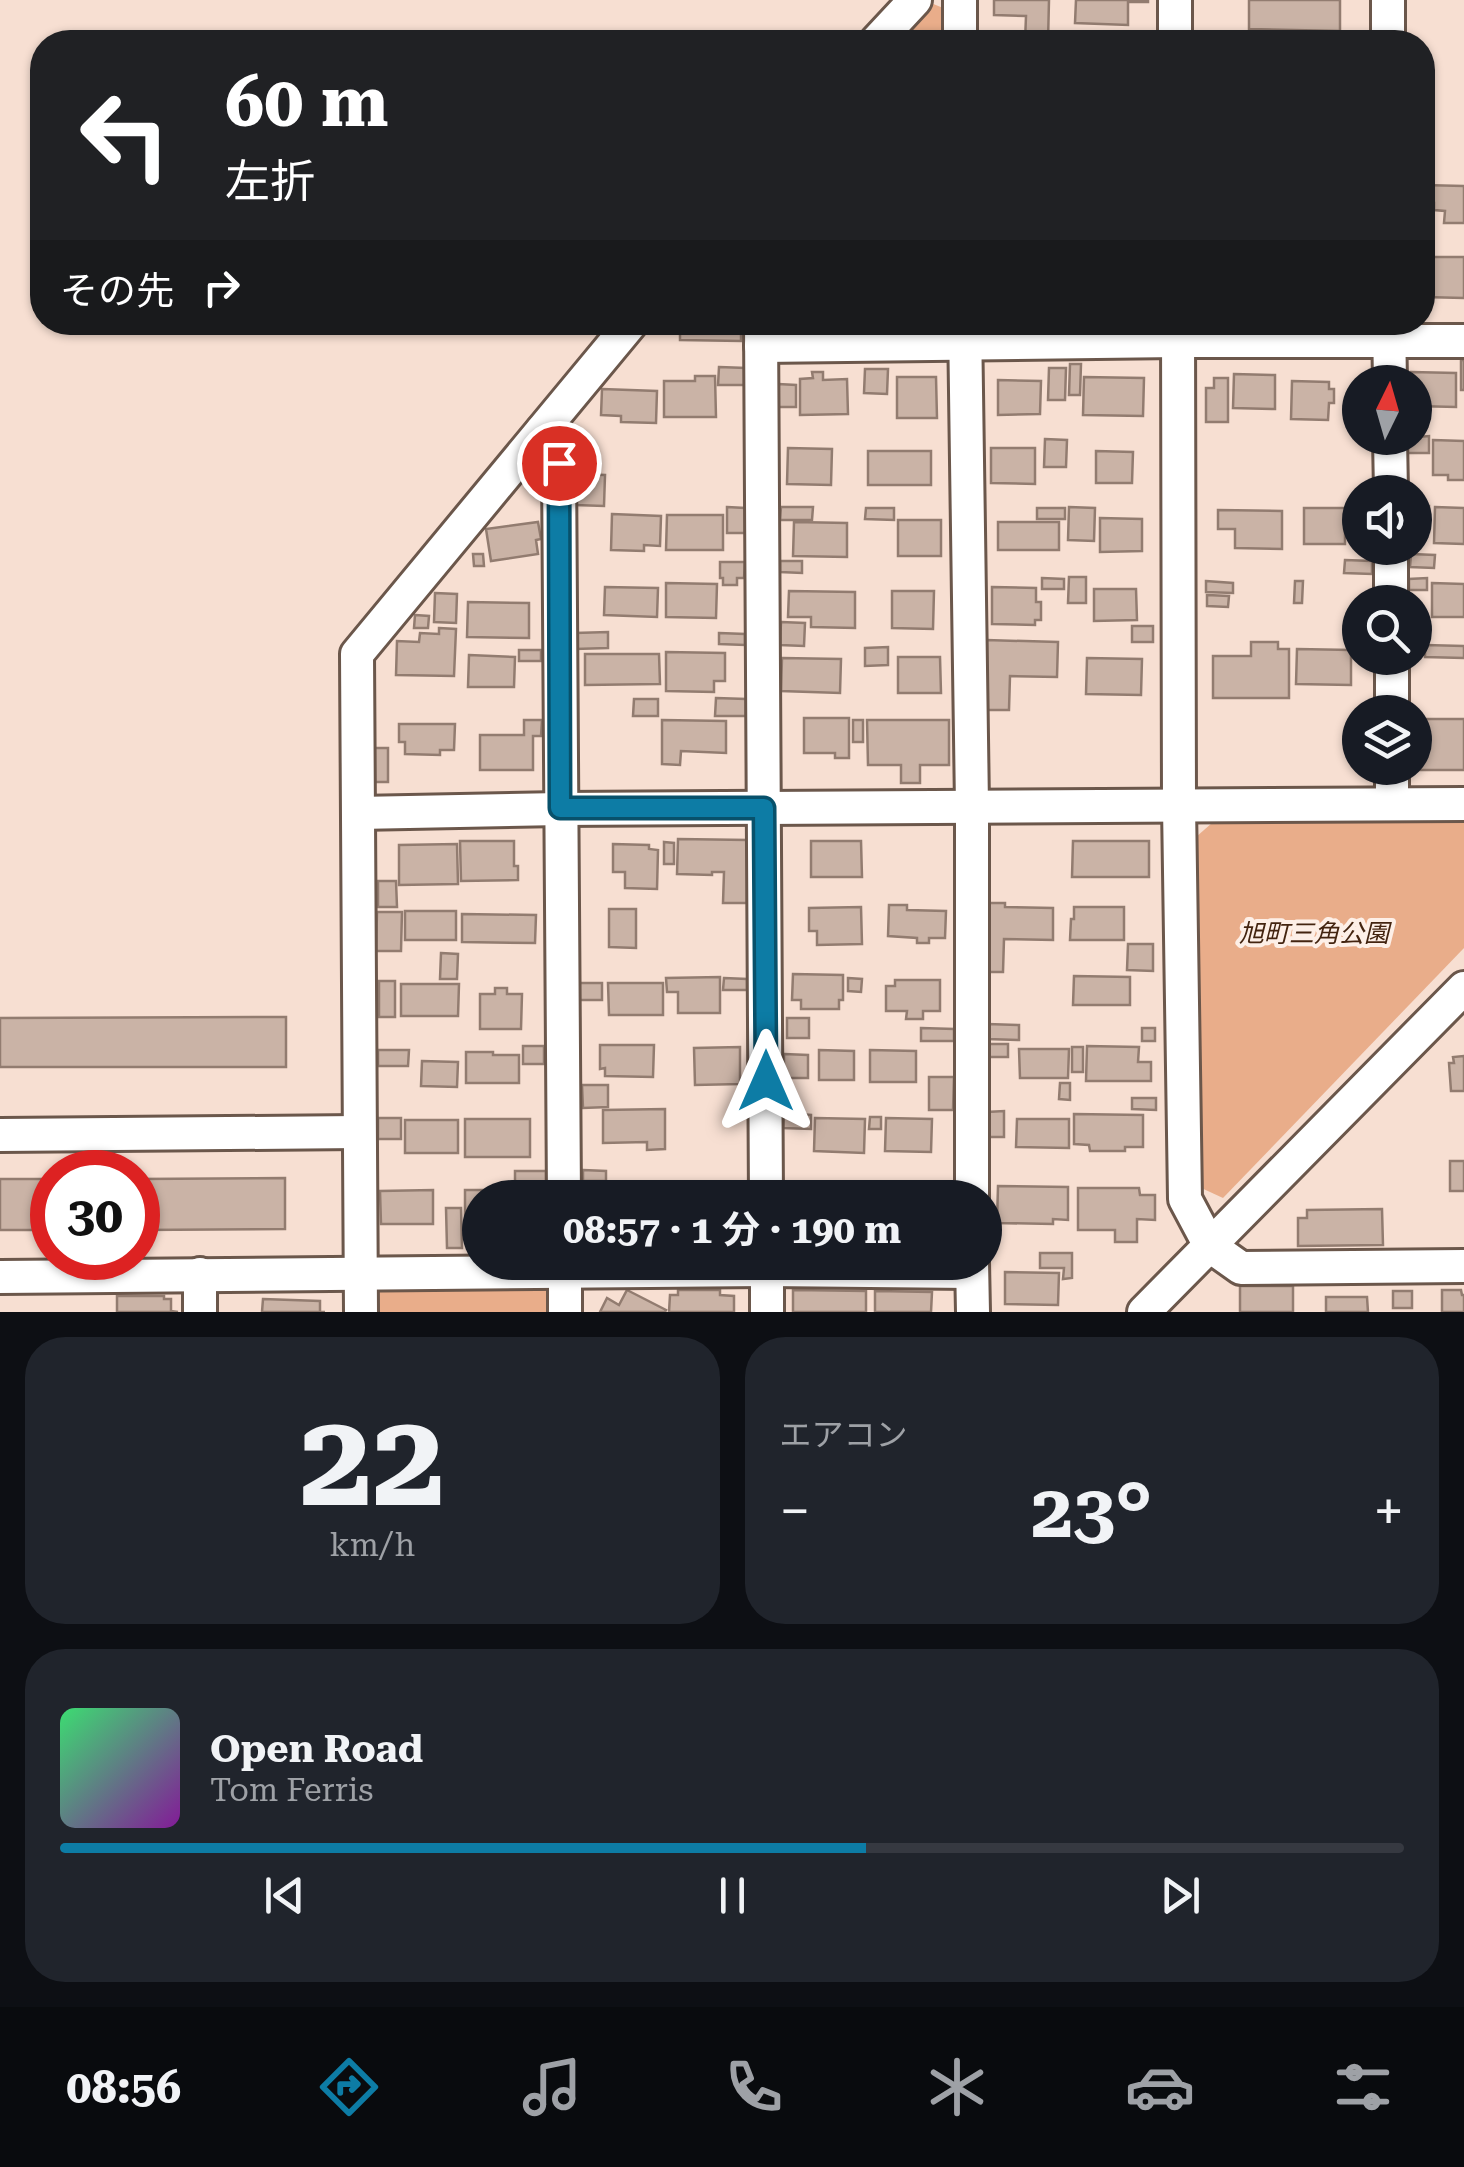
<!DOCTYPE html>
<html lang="ja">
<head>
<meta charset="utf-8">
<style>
  body { margin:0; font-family:"Roboto Serif","Noto Sans JP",serif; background:#20242c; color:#f1f3f6; height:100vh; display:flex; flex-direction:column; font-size:38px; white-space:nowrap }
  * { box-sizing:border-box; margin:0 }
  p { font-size:32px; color:#9ea1a6 }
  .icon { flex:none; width:55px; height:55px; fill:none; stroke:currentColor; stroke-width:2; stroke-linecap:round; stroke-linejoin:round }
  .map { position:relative; height:1312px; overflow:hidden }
  .details { display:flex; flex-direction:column; gap:25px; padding:25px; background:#0d0f14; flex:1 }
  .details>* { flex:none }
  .banner { position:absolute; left:30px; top:30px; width:1405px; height:305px; border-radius:40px; box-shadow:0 2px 8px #0004; background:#202124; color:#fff; overflow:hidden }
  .needle { width:65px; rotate:5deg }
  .buttons { position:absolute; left:1342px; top:365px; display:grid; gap:20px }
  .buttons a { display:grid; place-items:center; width:90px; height:90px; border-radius:50%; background:#171b24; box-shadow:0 2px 8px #0004; font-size:50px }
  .speed { position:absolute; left:30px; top:1150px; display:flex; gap:20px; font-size:50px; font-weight:700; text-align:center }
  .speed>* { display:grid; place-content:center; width:130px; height:130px; border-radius:50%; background:#171b24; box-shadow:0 2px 8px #0004; line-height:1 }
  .speed .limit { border:15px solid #d22; background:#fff; color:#111 }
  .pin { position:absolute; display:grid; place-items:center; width:85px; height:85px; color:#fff; margin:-42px; border:5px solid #fff; border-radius:50%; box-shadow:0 2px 10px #0007 }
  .me { position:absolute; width:110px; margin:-55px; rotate:0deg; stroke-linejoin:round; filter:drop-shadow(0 0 8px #0008) }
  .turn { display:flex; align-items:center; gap:35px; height:210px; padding:0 30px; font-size:45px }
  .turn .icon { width:130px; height:130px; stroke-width:2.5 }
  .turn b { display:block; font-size:70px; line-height:85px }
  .then { display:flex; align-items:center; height:95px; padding:0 30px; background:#0003; gap:20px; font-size:38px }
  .big { font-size:75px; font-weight:700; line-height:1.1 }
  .details .card { flex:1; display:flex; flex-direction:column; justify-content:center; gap:15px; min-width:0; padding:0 35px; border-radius:40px; background:#20242c }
  .details .dial { align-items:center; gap:0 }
  .dial b { font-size:130px; line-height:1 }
  .song { display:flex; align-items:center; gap:30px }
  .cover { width:120px; height:120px; border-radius:15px; background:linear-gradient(135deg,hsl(140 70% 55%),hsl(290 70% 35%)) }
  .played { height:10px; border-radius:5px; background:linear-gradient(90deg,#0d7ca5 60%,#363941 60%) }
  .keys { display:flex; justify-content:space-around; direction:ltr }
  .heat { display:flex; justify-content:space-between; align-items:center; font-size:55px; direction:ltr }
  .details .tiles { flex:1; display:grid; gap:25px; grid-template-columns:1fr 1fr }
  .card:last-child { grid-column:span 2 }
  .trip { position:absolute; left:462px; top:1180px; width:540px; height:100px; border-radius:50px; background:#171b24; box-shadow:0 2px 8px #0004; font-weight:700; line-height:100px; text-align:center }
  .dock { display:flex; height:160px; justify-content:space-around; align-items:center; background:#090b0e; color:#9ea1a6 }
  .dock .icon { width:70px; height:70px }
  .dock .current { color:#0d7ca5 }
  .dock b { font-size:45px; color:#f1f3f6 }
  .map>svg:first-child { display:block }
  .green { fill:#e9ad8a }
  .building { fill:#cab3a6; stroke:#927c70; stroke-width:2.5 }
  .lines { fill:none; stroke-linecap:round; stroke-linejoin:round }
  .minor-casing { stroke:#6b574b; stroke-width:38 }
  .minor { stroke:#fff; stroke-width:32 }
  .route-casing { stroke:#08516b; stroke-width:25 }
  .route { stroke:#0d7ca5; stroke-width:18 }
  .labels { text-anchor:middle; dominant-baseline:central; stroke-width:8; stroke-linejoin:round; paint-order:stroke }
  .park-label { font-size:25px; font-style:italic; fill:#432410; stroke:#fdefe7 }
</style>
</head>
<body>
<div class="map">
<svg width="1464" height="1312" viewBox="0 0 1464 1312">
  <rect width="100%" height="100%" fill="#f7dfd2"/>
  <g class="green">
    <path d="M926 1 953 12V42H888Z"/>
    <path d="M1464 815V948L1223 1198 1197 1186 1196 837 1220 816Z"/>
    <path d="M554 1285V1312H379L378 1286Z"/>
  </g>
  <g class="building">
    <path d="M994 0H1049L1048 42H1025L1026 16 994 15Z"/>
    <path d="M1076 0H1148V2H1128V25L1075 23Z"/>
    <path d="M1249 0H1340V31L1249 29Z"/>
    <path d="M1422 185 1464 186V223H1444L1445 211 1434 210V203H1422Z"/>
    <path d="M1424 257H1464V298L1424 297Z"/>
    <path d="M680 322H741V341L680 340Z"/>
    <rect x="1461" y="360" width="3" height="30"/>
    <path d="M1070 364H1081L1080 395H1069Z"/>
    <path d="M719 367 746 368 745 385H718Z"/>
    <path d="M1049 368H1066L1065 400H1048Z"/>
    <path d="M865 369H888L887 394 864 393Z"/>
    <path d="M812 372H823V380L847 379 848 414 800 415V379L813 378Z"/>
    <path d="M1411 372 1456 373V407L1415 406V382H1411Z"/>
    <path d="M1234 374 1275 375V409L1233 408Z"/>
    <path d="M695 376H715L716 417H664V381H695Z"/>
    <path d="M897 377H936L937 418H897Z"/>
    <path d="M1084 377 1144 378 1143 416 1083 415Z"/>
    <path d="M1214 378H1228V422H1206V388H1214Z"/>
    <path d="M998 380 1041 381 1040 414 998 415Z"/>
    <path d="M1292 381 1329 382V389H1334V403H1329L1328 420 1291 419Z"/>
    <path d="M778 384 796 385V407H778Z"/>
    <path d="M602 389 657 391 656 423 621 422V416L601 415Z"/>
    <path d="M1429 436V453H1405V438Z"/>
    <path d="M1045 439 1067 440 1066 467H1044Z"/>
    <path d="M1433 440 1464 441V480H1448V475H1433Z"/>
    <path d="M788 448 832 449 831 485 787 484Z"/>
    <path d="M991 448H1035V484L991 483Z"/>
    <rect x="868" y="451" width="63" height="34"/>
    <path d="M1096 451 1133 452 1132 483H1096Z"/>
    <path d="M576 474 605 475 604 506 575 505Z"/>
    <path d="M1415 506H1429V532L1415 531Z"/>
    <path d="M727 507 745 508V533H727Z"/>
    <path d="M781 507H813L812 520H780Z"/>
    <path d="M1069 507 1095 508 1094 541 1068 540Z"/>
    <path d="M1435 507 1464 508V544L1434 543Z"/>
    <path d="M866 508H894V520L865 519Z"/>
    <rect x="1037" y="508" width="28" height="11"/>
    <path d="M1304 508H1358V528H1345V544H1304Z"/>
    <path d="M1218 510 1282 511V549L1235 548V529H1218Z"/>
    <path d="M612 514 661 516 660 546 644 545V551L611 550Z"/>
    <path d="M667 515H723V550H666Z"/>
    <path d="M1100 518 1142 519V551L1100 552Z"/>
    <rect x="898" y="520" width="43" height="36"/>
    <path d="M538 522 541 539 536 540 538 554 491 561 486 529Z"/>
    <path d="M794 522 847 523V557L793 556Z"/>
    <rect x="998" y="522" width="61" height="28"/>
    <path d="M473 554H483L484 566H474Z"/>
    <path d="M1411 554 1435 555 1434 568 1410 567Z"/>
    <path d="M1345 560 1372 561V574L1344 573Z"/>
    <path d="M780 561H802V573L780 572Z"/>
    <path d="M720 562H745L744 578H737V585H723V578H720Z"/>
    <path d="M1069 577H1086V603H1068Z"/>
    <path d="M1042 578 1064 579V589H1042Z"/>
    <path d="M1427 578V590H1409V579Z"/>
    <path d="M1206 581 1233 583V593L1206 592Z"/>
    <path d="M1295 581H1303L1302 603H1294Z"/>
    <path d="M666 583 717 584 716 618 666 617Z"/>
    <path d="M1432 583 1464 584V617H1432Z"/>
    <path d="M605 587 658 588 657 617 604 615Z"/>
    <path d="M992 587 1036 588V602H1041V620H1035V625L992 624Z"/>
    <path d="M1094 589H1136L1137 620 1094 621Z"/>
    <path d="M789 591 855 592V628L811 627V617H788Z"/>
    <path d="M892 591H934L933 629 892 628Z"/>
    <path d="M435 593 457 594 456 623 434 622Z"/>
    <path d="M1207 595 1229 596 1228 607 1207 606Z"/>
    <path d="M468 602 529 603V638L467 637Z"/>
    <path d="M1347 614H1360V640L1346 639Z"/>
    <path d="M415 615 429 616 428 628H414Z"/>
    <path d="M781 622 805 623 804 646 780 645Z"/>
    <rect x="1132" y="626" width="21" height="16"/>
    <path d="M439 628 456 629 454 676 396 675 397 641 419 642 420 633 439 634Z"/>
    <path d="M608 632V648L575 649V633Z"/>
    <path d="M719 633 745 634V645L719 644Z"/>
    <path d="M986 640 1058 642 1057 677 1010 676 1009 710H984Z"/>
    <path d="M1251 642H1278V649H1289V698H1213V656H1251Z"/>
    <path d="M1425 645 1464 646V658L1425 657Z"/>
    <path d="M888 647V665L865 666V648Z"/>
    <path d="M1297 649 1351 650V685L1296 684Z"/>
    <rect x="519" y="650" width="22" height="11"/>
    <path d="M666 652 725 653V681H714V692L666 691Z"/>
    <path d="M585 654H659L660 684 585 685Z"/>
    <path d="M469 655 515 657 514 687H468Z"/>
    <path d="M898 657H940L941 693H898Z"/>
    <path d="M782 658 841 659 840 693 781 691Z"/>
    <path d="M1087 658 1142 659 1141 695 1086 694Z"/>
    <path d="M716 698 746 699V716H715Z"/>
    <path d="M634 699H658V716H633Z"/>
    <path d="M804 718H849V758H835V753H804Z"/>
    <path d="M1415 719H1464V770H1414Z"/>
    <path d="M524 720H542L541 736H533V770H480V735H524Z"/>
    <path d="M662 720 726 721V753L681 751 680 765 662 764Z"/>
    <rect x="853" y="720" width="10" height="22"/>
    <path d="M867 720H949V765H920V783H901V765H868Z"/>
    <path d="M399 724H455L454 750H440V755L405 754V742H399Z"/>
    <path d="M374 748H388V782H373Z"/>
    <path d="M678 839 748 840 747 903H723L724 872H712V875L677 874Z"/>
    <path d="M460 841H514V866H518V880L461 881Z"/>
    <path d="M811 841H861L862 877H811Z"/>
    <path d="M1073 841H1149V877H1072Z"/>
    <path d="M664 842 674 843V864H664Z"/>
    <path d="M457 844 458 884 399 885V845Z"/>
    <path d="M613 844 649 845V849L658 850 657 889 625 888V872H613Z"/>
    <path d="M378 881H396L397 907H378Z"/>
    <path d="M988 903H1005V907L1053 908V940L1004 939 1003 972H987Z"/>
    <path d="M889 905H907V910L946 911 945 938H929V943H917V938L888 936Z"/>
    <path d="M861 907 862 944 817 945V931H809V908Z"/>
    <path d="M1074 907H1124V940H1070L1071 919H1074Z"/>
    <path d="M609 909H636V948L609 947Z"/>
    <rect x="405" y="911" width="51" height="29"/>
    <path d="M377 912H402L401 951H376Z"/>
    <path d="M462 914 536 915 535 943 462 942Z"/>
    <path d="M1128 944H1153V971L1127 970Z"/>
    <path d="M441 953 458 954 457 979H440Z"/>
    <path d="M793 974 843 975V1000H839V1009H801V1000H792Z"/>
    <path d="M1074 976 1130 977V1005H1073Z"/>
    <path d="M720 977V1013H678V992H667L666 978Z"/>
    <path d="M724 978 747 979V990H723Z"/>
    <path d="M848 978 862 979 861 992 848 991Z"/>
    <path d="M895 980H940V1011H923V1019H906L907 1011H886V986H895Z"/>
    <rect x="379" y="981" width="16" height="36"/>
    <rect x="578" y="983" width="24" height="17"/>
    <path d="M608 983H663V1015H609Z"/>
    <path d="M401 984H459L458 1016H401Z"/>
    <path d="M495 988H507V994H522L521 1029H480V994H495Z"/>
    <path d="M286 1017V1067H0V1018Z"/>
    <rect x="787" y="1018" width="22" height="20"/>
    <path d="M987 1024 1019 1025V1040L987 1039Z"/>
    <path d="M921 1028 954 1029V1041H921Z"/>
    <rect x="1142" y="1028" width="13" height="13"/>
    <rect x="986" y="1044" width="22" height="13"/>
    <path d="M600 1045H654L653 1077 605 1076V1068L600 1069Z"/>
    <rect x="523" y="1046" width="21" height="18"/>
    <path d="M1087 1046 1139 1047 1138 1062H1151V1081H1086Z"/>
    <path d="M740 1047V1084L695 1085 694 1048Z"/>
    <rect x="1072" y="1047" width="11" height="25"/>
    <path d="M1019 1049H1069L1068 1078H1020Z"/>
    <path d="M378 1050H409L408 1066H378Z"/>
    <path d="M819 1050 854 1051V1080H819Z"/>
    <path d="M870 1050 916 1051V1082H870Z"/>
    <path d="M466 1052H493V1055H519V1083H466Z"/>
    <path d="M784 1054 808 1055V1078H784Z"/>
    <path d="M1464 1056V1091H1451L1449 1063H1454L1453 1057Z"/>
    <path d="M422 1061 458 1062 457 1087 421 1086Z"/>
    <path d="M929 1077H954L953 1110H929Z"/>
    <path d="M1060 1083H1070V1100L1059 1099Z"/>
    <path d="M582 1085H608V1107L583 1108Z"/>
    <path d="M1132 1098H1156V1110L1132 1109Z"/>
    <path d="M665 1109V1149L647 1150V1142L603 1143V1110Z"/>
    <path d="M1004 1111V1137H987V1112Z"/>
    <path d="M784 1113 811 1115V1129L783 1128Z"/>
    <path d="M1074 1114 1143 1115V1147H1125V1151H1090L1089 1145 1074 1144Z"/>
    <path d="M870 1117H881V1129H869Z"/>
    <rect x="378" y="1118" width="23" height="21"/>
    <path d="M815 1118 865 1119 864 1153 814 1151Z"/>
    <path d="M886 1118 932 1119 931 1152 885 1151Z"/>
    <rect x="465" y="1119" width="65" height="38"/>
    <path d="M1017 1119H1069V1148L1016 1147Z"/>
    <rect x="405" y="1120" width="53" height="33"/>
    <rect x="1450" y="1161" width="14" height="30"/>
    <path d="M583 1170 606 1171V1181H583Z"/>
    <rect x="515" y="1171" width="31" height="11"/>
    <path d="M285 1178V1229L138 1230V1179Z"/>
    <rect x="0" y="1179" width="52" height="51"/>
    <path d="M929 1184 952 1185V1198H929Z"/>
    <rect x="684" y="1185" width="54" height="13"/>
    <path d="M873 1185 923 1186V1198H873Z"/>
    <path d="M998 1186 1068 1187V1220L1053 1219V1224L997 1223Z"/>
    <rect x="799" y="1188" width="64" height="10"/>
    <path d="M1078 1188H1139L1140 1195H1155V1220L1137 1219V1242H1115V1230H1078Z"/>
    <path d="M433 1190V1224H381L380 1191Z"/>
    <path d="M465 1190H507V1198H480V1222H465Z"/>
    <rect x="603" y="1190" width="52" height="8"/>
    <path d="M446 1208H461L462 1248H447Z"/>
    <path d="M1382 1209 1383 1245 1298 1246V1218H1307V1210Z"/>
    <path d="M1040 1253H1072V1278L1063 1279 1064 1268H1040Z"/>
    <path d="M1005 1272 1059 1273 1058 1305 1005 1304Z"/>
    <rect x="1240" y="1286" width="53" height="26"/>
    <path d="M627 1290 666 1310 665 1312H600L607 1298 619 1305Z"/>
    <path d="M678 1290H720V1295L734 1296V1312H669L670 1295H678Z"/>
    <path d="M793 1290 866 1291V1312H793Z"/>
    <path d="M1442 1290H1461L1462 1295H1464V1312H1442Z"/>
    <path d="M875 1291 932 1292 931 1312H875Z"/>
    <rect x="1393" y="1291" width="19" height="17"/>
    <path d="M117 1296H164V1299H171V1311L178 1312H117Z"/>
    <path d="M1326 1297H1367L1368 1312H1326Z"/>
    <path d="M263 1299 320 1301V1312H325H262Z"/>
  </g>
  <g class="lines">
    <g class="minor-casing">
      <g id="minor">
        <path d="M960 0V42"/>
        <path d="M1175 0V42"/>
        <path d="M1388 0V42"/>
        <path d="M876 42 915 0"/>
        <path d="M761 322 766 1198"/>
        <path d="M965 322 972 806V1198"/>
        <path d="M1178 322 1179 806 1185 1199 1210 1246 1241 1268 1464 1266"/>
        <path d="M1389 322 1390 382"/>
        <path d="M761 346 1178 341H1464"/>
        <path d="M542 431 559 463 564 1198"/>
        <path d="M1390 438 1391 492"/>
        <path d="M1391 548V602"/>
        <path d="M1392 658V712"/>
        <path d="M1392 768V804"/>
        <path d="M358 813 560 809 1464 804"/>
        <path d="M0 1135 359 1132"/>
        <path d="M565 1262V1312"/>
        <path d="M767 1262V1312"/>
        <path d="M972 1262 973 1312"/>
        <path d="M200 1274V1312"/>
        <path d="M0 1277 767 1270 972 1272"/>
        <path d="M361 1312 357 654 632 322"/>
        <path d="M1144 1312 1464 988"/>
      </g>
    </g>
    <use href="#minor" class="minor"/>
  </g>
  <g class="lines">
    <g class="route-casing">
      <path id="route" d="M559 463 560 808H764L766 1081"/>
    </g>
    <use href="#route" class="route"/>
  </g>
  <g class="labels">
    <g class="park-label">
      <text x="1314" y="933">旭町三角公園</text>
    </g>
  </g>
</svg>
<div class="buttons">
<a><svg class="needle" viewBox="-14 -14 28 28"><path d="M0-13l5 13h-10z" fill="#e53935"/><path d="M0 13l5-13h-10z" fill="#9ea1a6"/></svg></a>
<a><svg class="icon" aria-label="sound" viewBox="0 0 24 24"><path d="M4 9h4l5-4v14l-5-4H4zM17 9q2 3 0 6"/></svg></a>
<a><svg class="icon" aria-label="search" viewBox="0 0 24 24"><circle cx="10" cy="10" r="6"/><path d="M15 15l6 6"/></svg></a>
<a><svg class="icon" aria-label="layers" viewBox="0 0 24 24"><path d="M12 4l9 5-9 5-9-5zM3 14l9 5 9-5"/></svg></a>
</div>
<div class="speed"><div class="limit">30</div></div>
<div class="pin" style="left:559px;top:463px;background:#d93025"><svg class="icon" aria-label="arrive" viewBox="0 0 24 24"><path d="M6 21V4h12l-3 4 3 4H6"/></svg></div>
<svg class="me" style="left:766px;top:1081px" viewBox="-20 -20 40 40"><path d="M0-17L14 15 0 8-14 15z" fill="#0d7ca5" stroke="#fff" stroke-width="4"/></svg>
<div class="trip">08:57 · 1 分 · 190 m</div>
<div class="banner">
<div class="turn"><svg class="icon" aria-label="left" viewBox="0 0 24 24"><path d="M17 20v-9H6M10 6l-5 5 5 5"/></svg><div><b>60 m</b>左折</div></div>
<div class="then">その先<svg class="icon" aria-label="right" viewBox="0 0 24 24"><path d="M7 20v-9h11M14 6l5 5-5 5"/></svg></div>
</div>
</div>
<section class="details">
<div class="tiles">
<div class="card dial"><b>22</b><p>km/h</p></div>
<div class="card"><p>エアコン</p>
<div class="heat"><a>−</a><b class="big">23°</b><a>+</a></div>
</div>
<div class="card">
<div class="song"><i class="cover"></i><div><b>Open Road</b><p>Tom Ferris</p></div></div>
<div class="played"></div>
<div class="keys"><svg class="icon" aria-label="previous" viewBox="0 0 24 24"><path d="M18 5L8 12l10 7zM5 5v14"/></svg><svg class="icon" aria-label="pause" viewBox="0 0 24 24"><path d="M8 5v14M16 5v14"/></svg><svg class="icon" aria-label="next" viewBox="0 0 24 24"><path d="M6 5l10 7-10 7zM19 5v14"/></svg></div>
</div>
</div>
</section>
<nav class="dock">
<b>08:56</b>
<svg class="icon current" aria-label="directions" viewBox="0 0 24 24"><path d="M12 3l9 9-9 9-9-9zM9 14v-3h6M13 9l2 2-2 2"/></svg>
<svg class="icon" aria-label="music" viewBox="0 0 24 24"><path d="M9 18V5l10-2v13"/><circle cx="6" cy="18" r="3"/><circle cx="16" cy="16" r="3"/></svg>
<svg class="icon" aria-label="phone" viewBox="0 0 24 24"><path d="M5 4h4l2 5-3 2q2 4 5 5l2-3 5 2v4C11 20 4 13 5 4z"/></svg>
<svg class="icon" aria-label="climate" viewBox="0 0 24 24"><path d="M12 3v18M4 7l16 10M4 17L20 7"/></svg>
<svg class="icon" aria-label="car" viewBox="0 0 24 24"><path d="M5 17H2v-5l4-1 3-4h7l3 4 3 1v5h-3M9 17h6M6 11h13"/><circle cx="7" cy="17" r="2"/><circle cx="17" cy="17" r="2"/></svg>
<svg class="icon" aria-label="filters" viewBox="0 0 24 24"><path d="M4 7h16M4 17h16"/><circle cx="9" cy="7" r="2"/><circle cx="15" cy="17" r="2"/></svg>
</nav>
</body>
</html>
